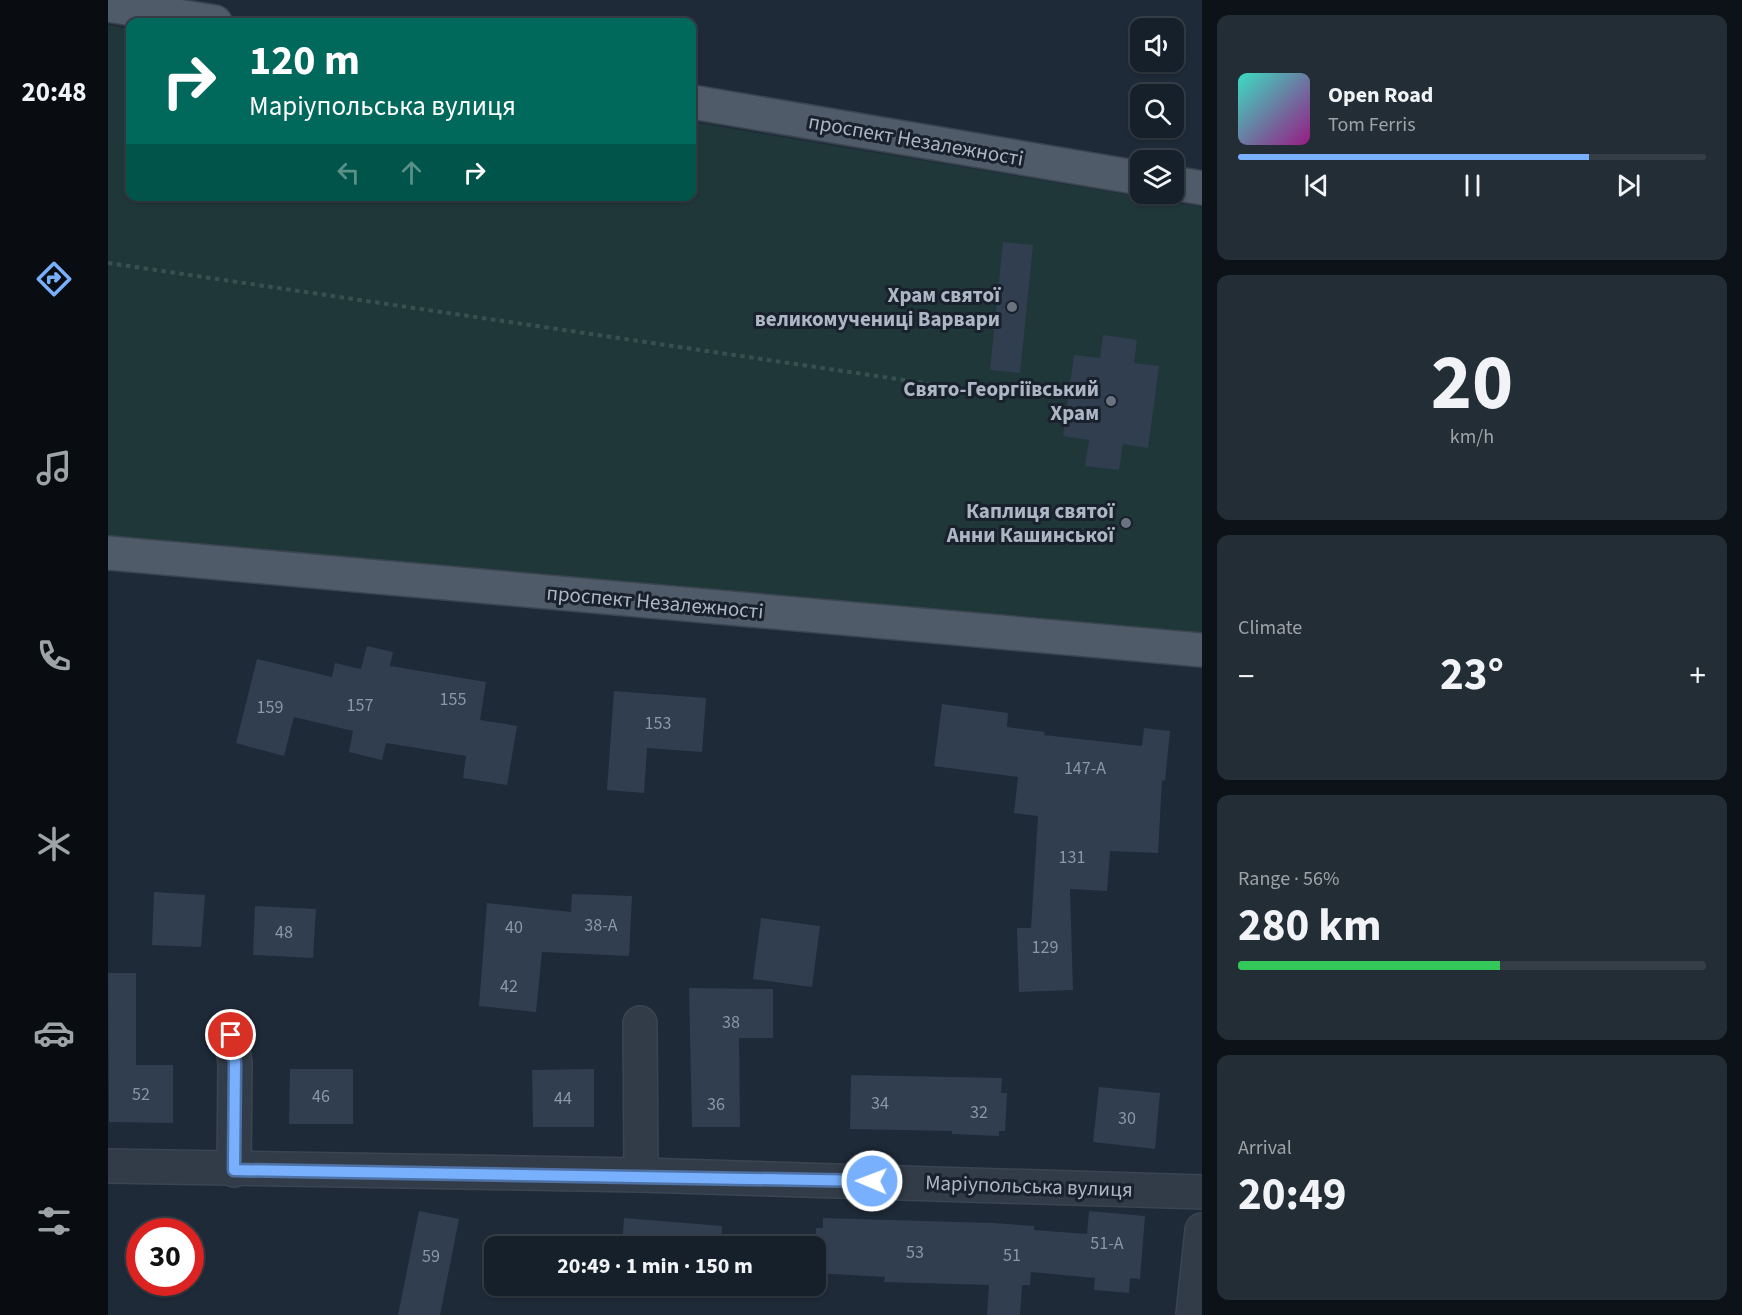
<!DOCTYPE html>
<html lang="en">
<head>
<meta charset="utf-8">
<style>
  body { margin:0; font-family:"Source Sans 3",sans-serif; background:#232d36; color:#f1f3f6; height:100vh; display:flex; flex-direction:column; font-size:22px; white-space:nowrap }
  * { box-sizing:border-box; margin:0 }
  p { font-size:20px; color:#9ea3a8 }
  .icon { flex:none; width:33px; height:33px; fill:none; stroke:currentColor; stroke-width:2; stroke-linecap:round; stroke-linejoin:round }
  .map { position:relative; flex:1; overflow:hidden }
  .panel { display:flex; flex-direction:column; gap:15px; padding:15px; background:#0c1217; width:540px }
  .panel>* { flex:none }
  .hud { position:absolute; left:18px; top:18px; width:570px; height:183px; border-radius:12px; box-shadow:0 2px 4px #0004,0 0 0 2px #353e47; background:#00695c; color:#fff; overflow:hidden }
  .tools { position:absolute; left:1022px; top:18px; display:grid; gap:12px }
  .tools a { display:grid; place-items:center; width:54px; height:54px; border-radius:12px; background:#16202a; box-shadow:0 2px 4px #0004,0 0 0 2px #353e47; font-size:30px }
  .speed { position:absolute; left:18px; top:1218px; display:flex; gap:12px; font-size:30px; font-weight:700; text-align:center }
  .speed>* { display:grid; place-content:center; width:78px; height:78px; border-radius:50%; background:#16202a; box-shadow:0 2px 4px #0004,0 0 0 2px #353e47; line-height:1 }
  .speed .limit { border:9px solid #d22; background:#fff; color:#111 }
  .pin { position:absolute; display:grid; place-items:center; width:51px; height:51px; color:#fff; margin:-26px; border:3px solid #fff; border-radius:50%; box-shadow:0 2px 6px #0007 }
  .me { position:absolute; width:66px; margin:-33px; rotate:271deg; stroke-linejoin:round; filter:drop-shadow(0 0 4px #0008) }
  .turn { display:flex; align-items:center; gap:21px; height:126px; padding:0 24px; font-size:27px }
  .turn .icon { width:78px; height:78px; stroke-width:2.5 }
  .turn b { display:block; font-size:42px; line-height:51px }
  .lanes { display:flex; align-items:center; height:57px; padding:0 24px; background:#0003; justify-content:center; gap:30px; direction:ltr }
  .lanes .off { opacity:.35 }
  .big { font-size:45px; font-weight:700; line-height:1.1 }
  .panel .tile { flex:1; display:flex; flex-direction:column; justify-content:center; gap:9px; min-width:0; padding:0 21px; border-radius:12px; background:#232d36 }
  .panel .dial { align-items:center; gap:0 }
  .dial b { font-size:78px; line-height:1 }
  .song { display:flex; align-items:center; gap:18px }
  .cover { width:72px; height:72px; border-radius:9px; background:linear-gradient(135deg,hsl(170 70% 55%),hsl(310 70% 35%)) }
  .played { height:6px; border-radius:3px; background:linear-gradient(90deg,#78b0fe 75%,#353e47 75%) }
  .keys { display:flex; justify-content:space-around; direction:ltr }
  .heat { display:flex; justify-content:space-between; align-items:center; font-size:33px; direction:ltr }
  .charge { height:9px; border-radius:4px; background:linear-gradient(90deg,#34c759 56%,#353e47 0) }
  .trip { position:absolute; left:376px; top:1236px; width:342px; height:60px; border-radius:12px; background:#16202a; box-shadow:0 2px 4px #0004,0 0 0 2px #353e47; font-weight:700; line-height:60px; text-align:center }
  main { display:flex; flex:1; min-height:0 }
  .menu { display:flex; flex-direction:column; width:108px; justify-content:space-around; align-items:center; background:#090d11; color:#9ea3a8 }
  .menu .icon { width:42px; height:42px }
  .menu .selected { color:#78b0fe }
  .menu b { font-size:27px; color:#f1f3f6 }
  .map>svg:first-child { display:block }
  .green { fill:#203739 }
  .building { fill:#303e4f }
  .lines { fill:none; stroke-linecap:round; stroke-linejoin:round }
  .minor-casing { stroke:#3b4551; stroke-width:36 }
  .tertiary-casing { stroke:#3b4551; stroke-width:36 }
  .primary-casing { stroke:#3b4551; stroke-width:36 }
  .path { stroke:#395051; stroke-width:4; stroke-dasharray:4.5 4.5; stroke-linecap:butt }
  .minor { stroke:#323c48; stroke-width:33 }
  .tertiary { stroke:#323c48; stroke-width:33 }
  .primary { stroke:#4f5b68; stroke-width:33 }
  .route-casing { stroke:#4e72a5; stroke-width:15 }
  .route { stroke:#78b0fe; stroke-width:10 }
  .worship-dot { fill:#6b7280; stroke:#18212c; stroke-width:2 }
  .labels { text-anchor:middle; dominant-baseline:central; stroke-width:6; stroke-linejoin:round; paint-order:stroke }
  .number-label { font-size:18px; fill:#8b96a6 }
  .street-label { font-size:21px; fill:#acb6c5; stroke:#18212c }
  .poi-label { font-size:21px; font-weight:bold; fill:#acb6c5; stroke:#18212c; text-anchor:end }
</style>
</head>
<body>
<main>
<nav class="menu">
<b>20:48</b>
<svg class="icon selected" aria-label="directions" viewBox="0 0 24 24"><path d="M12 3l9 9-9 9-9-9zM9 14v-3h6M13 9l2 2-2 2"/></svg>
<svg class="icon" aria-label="music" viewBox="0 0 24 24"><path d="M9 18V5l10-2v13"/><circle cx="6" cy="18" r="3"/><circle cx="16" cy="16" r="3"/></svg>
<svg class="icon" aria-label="phone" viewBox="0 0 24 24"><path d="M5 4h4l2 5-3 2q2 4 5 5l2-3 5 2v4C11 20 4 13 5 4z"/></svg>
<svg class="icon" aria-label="climate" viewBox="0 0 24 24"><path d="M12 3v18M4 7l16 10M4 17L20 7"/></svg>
<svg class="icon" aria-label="car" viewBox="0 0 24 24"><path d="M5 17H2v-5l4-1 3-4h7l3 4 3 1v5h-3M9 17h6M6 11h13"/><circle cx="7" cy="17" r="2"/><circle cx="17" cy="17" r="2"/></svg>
<svg class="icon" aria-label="filters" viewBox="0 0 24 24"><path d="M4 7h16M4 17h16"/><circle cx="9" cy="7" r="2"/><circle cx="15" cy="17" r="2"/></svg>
</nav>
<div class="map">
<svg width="1094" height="1315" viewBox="0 0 1094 1315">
  <rect width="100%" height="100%" fill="#1e2a38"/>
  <path class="green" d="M0 25 22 29V196H584V122L1094 207V634L0 539Z"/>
  <g class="building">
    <path d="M895 242 925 245 912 373 882 370Z"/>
    <path d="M995 335 1029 340 1026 363 1051 366 1040 448 1015 444 1011 470 977 466 981 440 955 436 966 355 992 358Z"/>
    <path d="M259 646 285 652 282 666 378 682 372 720 409 726 399 785 355 778 358 756 278 743 274 760 241 752 245 731 186 717 176 756 128 743 149 659 224 677 227 663 253 669Z"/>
    <path d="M506 691 598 698 594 752 539 748 536 793 499 790Z"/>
    <path d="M834 704 900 713 899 727 937 732 936 735 1034 746 1036 728 1062 731 1057 781 1054 780 1050 853 1002 851 999 891 962 889 965 990 911 992 909 928H923L930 816 906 813 910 777 826 766Z"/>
    <path d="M46 892 97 895 93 947 44 945Z"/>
    <path d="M464 894 524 896 521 956 434 952 428 1012 371 1006 379 903 463 912Z"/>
    <path d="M147 906 208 909 205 958 145 955Z"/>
    <path d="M653 918 712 926 704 987 645 979Z"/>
    <path d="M0 973H28V1065H65V1123L1 1122Z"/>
    <path d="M581 988 665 989V1038H631L632 1127H584Z"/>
    <path d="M182 1069H245V1124H181Z"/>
    <path d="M486 1069V1127H425L424 1070Z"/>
    <path d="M743 1075 894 1078 893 1093H899L897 1131H891V1136L844 1134V1131L742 1129Z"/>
    <path d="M991 1087 1052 1093 1047 1149 985 1142Z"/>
    <path d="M311 1211 351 1219 332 1315H290Z"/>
    <path d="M981 1211 1037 1216 1032 1279 1022 1278 1021 1293 986 1290 987 1278 923 1272 922 1285H914L912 1315H879L881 1285 776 1282 777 1277 708 1273V1228H715V1218L885 1223 926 1226V1230L979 1234Z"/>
    <path d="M516 1218 614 1226 613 1246H514Z"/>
  </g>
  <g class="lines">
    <g class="minor-casing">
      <g id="minor">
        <path d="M532 1023 533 1175"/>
        <path d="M123 1035 127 1063 126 1170"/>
        <path d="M0 1166 533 1175 1094 1192"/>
      </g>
    </g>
    <g class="tertiary-casing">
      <path id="tertiary" d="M1085 1315 1094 1230"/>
    </g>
    <g class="primary-casing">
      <g id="primary">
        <path d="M0 5 107 22"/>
        <path d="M584 102 1032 178"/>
        <path d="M1065 183 1094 188"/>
        <path d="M0 553 1094 650"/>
      </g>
    </g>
    <path class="path" d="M0 263 830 385"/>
    <use href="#minor" class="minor"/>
    <use href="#tertiary" class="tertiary"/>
    <use href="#primary" class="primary"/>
  </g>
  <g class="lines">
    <g class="route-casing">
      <path id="route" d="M123 1035 127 1063 126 1170 764 1181"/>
    </g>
    <use href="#route" class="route"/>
  </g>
  <g class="worship-dot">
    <circle cx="904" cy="307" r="6"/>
    <circle cx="1003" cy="401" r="6"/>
    <circle cx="1018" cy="523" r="6"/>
  </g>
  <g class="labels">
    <g class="number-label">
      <text x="345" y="699">155</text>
      <text x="252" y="705">157</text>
      <text x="162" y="707">159</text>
      <text x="550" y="723">153</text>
      <text x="977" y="768">147-А</text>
      <text x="964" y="857">131</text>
      <text x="493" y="925">38-А</text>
      <text x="406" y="927">40</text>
      <text x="176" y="932">48</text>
      <text x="937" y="947">129</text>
      <text x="401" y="986">42</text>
      <text x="623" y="1022">38</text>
      <text x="33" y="1094">52</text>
      <text x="213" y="1096">46</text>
      <text x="455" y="1098">44</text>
      <text x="772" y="1103">34</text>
      <text x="608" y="1104">36</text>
      <text x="871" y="1112">32</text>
      <text x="1019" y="1118">30</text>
      <text x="999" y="1243">51-А</text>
      <text x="807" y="1252">53</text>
      <text x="904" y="1255">51</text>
      <text x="323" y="1256">59</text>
    </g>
    <g class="street-label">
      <text transform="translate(808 140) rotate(10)">проспект Незалежності</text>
      <text transform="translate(547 602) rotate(5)">проспект Незалежності</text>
      <text transform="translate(921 1186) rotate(2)">Маріупольська вулиця</text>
    </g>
    <g class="poi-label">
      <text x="892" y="295">Храм святої<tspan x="892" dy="24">великомучениці Варвари</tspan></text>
      <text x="991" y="389">Свято-Георгіївський<tspan x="991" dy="24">Храм</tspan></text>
      <text x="1006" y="511">Каплиця cвятої<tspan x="1006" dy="24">Анни Кашинської</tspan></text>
    </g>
  </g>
</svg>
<div class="tools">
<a><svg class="icon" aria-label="sound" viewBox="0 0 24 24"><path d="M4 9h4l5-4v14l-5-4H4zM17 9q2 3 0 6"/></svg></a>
<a><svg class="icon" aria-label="search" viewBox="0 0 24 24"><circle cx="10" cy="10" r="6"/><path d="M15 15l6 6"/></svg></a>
<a><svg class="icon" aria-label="layers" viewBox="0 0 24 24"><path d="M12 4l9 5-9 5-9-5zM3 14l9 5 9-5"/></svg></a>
</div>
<div class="speed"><div class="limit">30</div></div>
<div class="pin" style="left:123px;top:1035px;background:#d93025"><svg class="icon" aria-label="arrive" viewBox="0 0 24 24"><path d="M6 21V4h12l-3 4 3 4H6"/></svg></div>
<svg class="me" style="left:764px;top:1181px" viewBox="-20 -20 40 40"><circle r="17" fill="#78b0fe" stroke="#fff" stroke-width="3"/><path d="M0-11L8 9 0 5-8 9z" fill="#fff"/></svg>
<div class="trip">20:49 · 1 min · 150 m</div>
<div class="hud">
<div class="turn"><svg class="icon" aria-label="right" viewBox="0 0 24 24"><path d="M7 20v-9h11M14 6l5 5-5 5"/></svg><div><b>120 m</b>Маріупольська вулиця</div></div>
<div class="lanes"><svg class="icon off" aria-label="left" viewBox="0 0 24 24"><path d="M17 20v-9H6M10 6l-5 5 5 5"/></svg><svg class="icon off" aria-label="ahead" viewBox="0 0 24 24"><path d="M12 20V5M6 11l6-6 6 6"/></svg><svg class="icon" aria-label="right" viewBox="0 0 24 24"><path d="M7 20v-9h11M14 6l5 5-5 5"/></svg></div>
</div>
</div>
<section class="panel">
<div class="tile">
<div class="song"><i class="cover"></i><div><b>Open Road</b><p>Tom Ferris</p></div></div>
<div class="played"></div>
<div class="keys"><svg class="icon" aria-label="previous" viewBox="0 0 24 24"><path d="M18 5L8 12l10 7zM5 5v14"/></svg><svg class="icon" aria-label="pause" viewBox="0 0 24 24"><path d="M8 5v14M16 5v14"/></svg><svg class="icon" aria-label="next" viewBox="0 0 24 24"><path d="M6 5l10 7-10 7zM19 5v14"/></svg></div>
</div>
<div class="tile dial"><b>20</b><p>km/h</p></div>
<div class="tile"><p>Climate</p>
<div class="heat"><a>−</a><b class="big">23°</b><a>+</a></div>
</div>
<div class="tile"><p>Range · 56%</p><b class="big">280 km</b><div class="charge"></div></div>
<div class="tile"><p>Arrival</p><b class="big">20:49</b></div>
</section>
</main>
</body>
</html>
